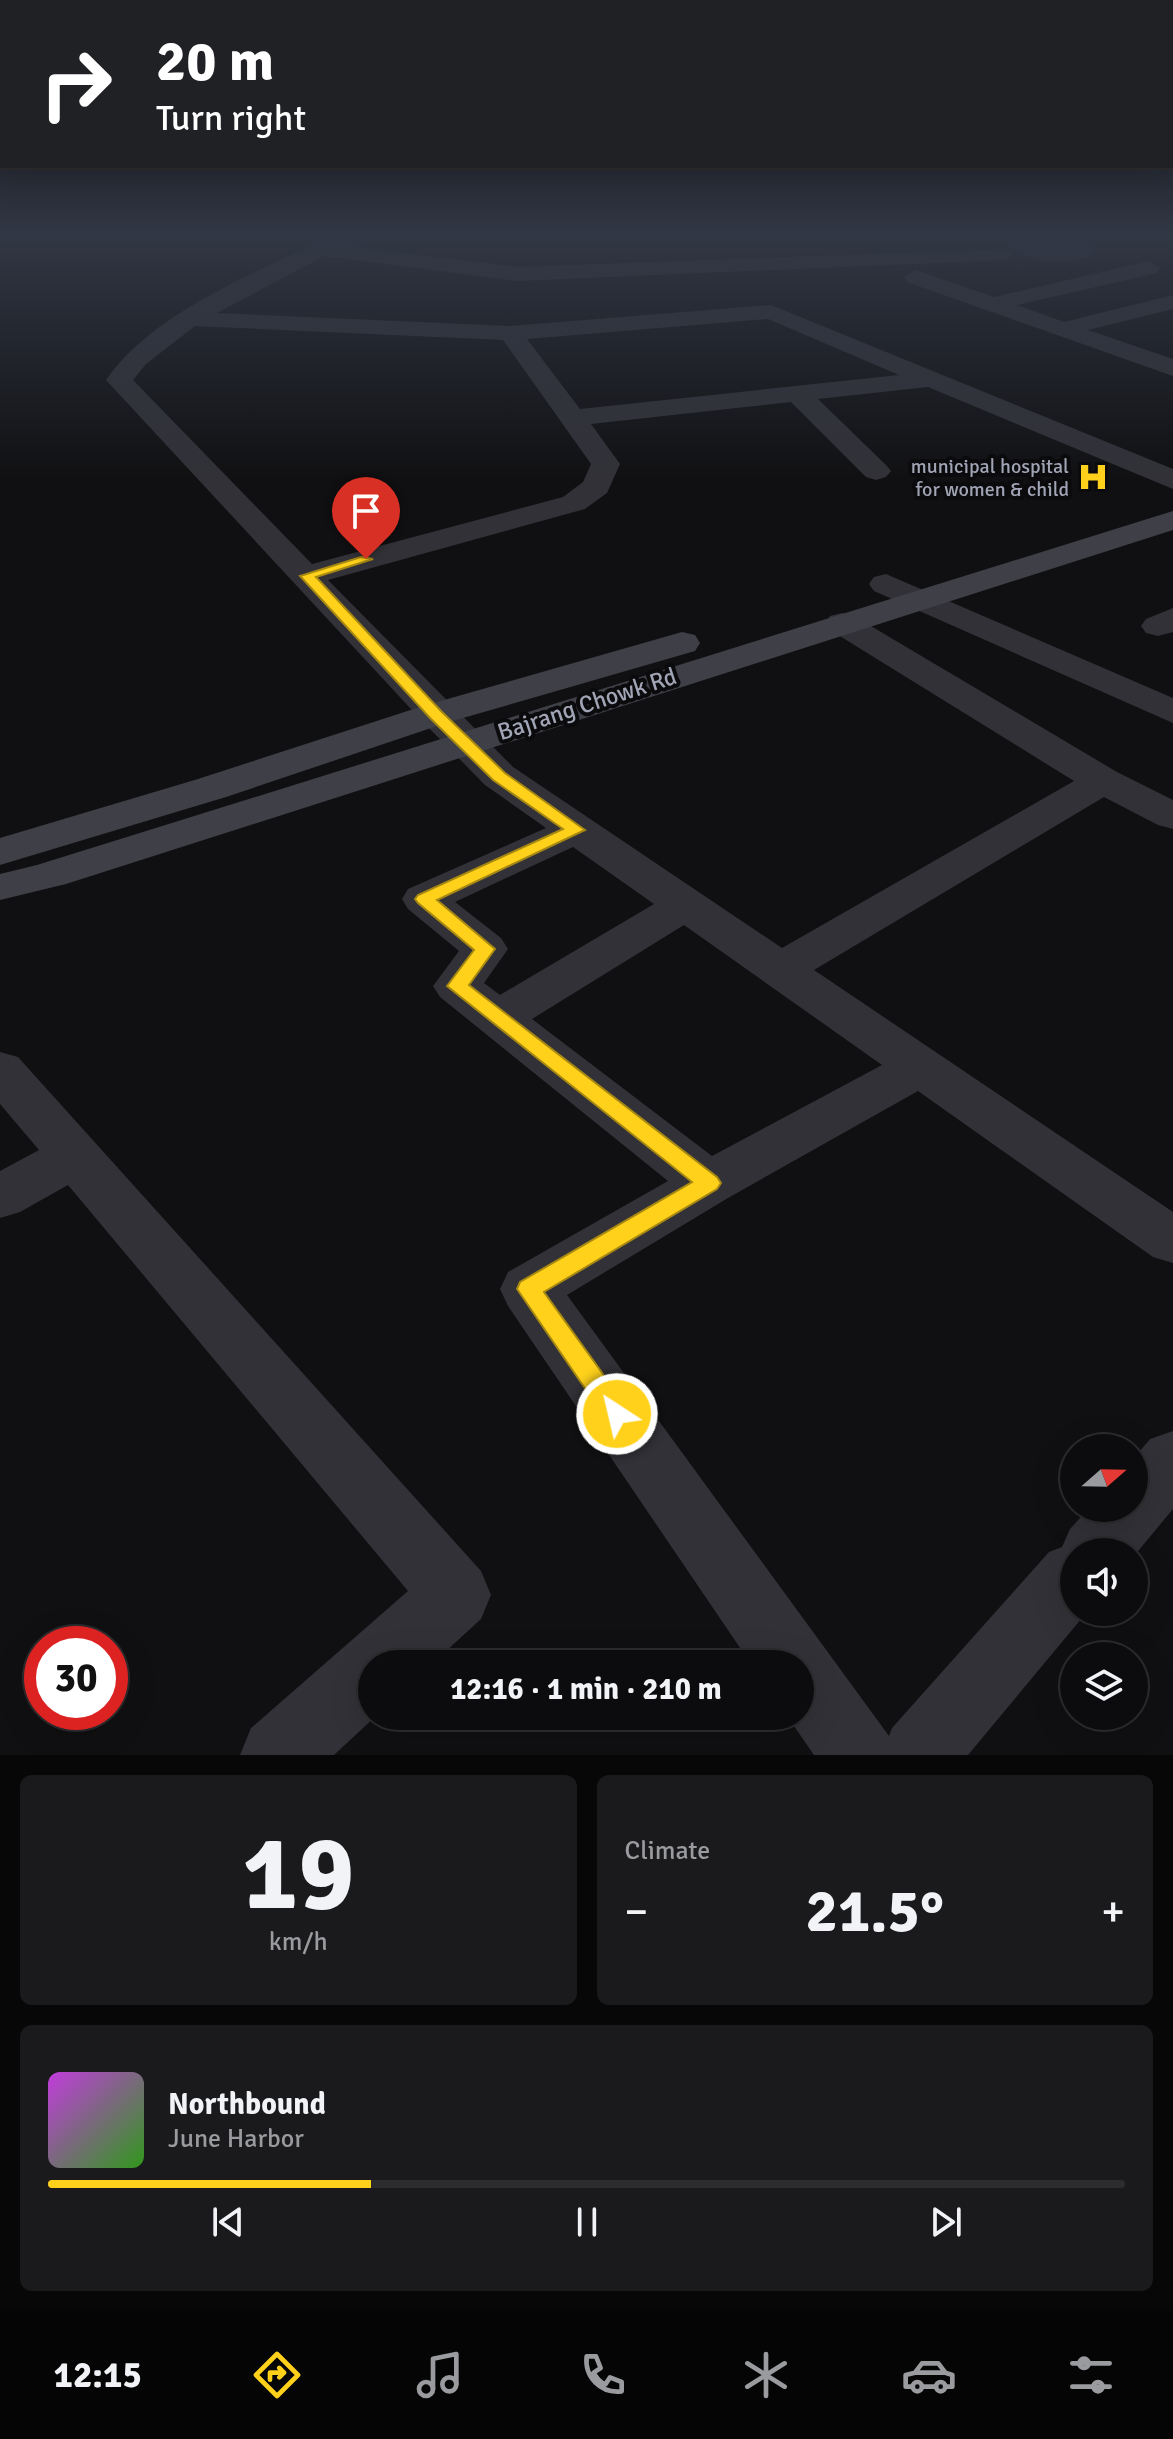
<!DOCTYPE html>
<html lang="en">
<head>
<meta charset="utf-8">
<style>
  body { margin:0; font-family:Signika,sans-serif; background:#1a1a1c; color:#f1f3f6; height:100vh; display:flex; flex-direction:column; font-size:30px; white-space:nowrap }
  * { box-sizing:border-box; margin:0 }
  p { font-size:26px; color:#9a9b9e }
  .icon { flex:none; width:44px; height:44px; fill:none; stroke:currentColor; stroke-width:2; stroke-linecap:round; stroke-linejoin:round }
  .map { position:relative; height:1755px; overflow:hidden }
  .panel { display:flex; flex-direction:column; gap:20px; padding:20px; background:#070708; flex:1 }
  .panel>* { flex:none }
  .hud { position:absolute; left:0px; top:0px; width:1174px; height:168px; box-shadow:0 8px 32px #0002,0 0 0 2px #2c2c2e; background:#202124; color:#fff; overflow:hidden }
  .needle { width:52px; rotate:70deg }
  .buttons { position:absolute; left:1060px; top:1434px; display:grid; gap:16px }
  .buttons a { display:grid; place-items:center; width:88px; height:88px; border-radius:50%; background:#0c0c0e; box-shadow:0 8px 32px #0002,0 0 0 2px #2c2c2e; font-size:40px }
  .speed { position:absolute; left:24px; top:1626px; display:flex; gap:16px; font-size:40px; font-weight:700; text-align:center }
  .speed>* { display:grid; place-content:center; width:104px; height:104px; border-radius:50%; background:#0c0c0e; box-shadow:0 8px 32px #0002,0 0 0 2px #2c2c2e; line-height:1 }
  .speed .limit { border:12px solid #d22; background:#fff; color:#111 }
  .pin { position:absolute; display:grid; place-items:center; width:68px; height:68px; color:#fff; margin:-82px -34px; border-radius:50% 50% 50% 0; rotate:-45deg; box-shadow:0 0 8px #0007 }
  .pin .icon { rotate:45deg }
  .me { position:absolute; width:88px; margin:-44px; rotate:325deg; stroke-linejoin:round; filter:drop-shadow(0 0 6px #0008) }
  .turn { display:flex; align-items:center; gap:28px; height:168px; padding:0 24px; font-size:36px }
  .turn .icon { width:104px; height:104px; stroke-width:2.5 }
  .turn b { display:block; font-size:56px; line-height:68px }
  .big { font-size:60px; font-weight:700; line-height:1.1 }
  .panel .card { flex:1; display:flex; flex-direction:column; justify-content:center; gap:12px; min-width:0; padding:0 28px; border-radius:12px; background:#1a1a1c }
  .panel .dial { align-items:center; gap:0 }
  .dial b { font-size:104px; line-height:1 }
  .song { display:flex; align-items:center; gap:24px }
  .cover { width:96px; height:96px; border-radius:12px; background:linear-gradient(135deg,hsl(290 70% 55%),hsl(110 70% 35%)) }
  .played { height:8px; border-radius:4px; background:linear-gradient(90deg,#ffd11b 30%,#2c2c2e 30%) }
  .keys { display:flex; justify-content:space-around; direction:ltr }
  .heat { display:flex; justify-content:space-between; align-items:center; font-size:44px; direction:ltr }
  .panel .tiles { flex:1; display:grid; gap:20px; grid-template-columns:1fr 1fr }
  .card:last-child { grid-column:span 2 }
  .trip { position:absolute; left:358px; top:1650px; width:456px; height:80px; border-radius:40px; background:#0c0c0e; box-shadow:0 8px 32px #0002,0 0 0 2px #2c2c2e; font-weight:700; line-height:80px; text-align:center }
  .tab-bar { display:flex; height:128px; justify-content:space-around; align-items:center; background:#050506; color:#9a9b9e }
  .tab-bar .icon { width:56px; height:56px }
  .tab-bar .current { color:#ffd11b }
  .tab-bar b { font-size:36px; color:#f1f3f6 }
  .map>svg:first-child { display:block }
  .water { fill:#262d36 }
  .lines { fill:none; stroke-linecap:round; stroke-linejoin:round }
  .street { fill:#313137; fill-rule:evenodd }
  .secondary { fill:#3f4047; fill-rule:evenodd }
  .route { fill:#ffd11b; stroke:#a68812; stroke-width:2 }
  .labels { text-anchor:middle; dominant-baseline:central; stroke-width:8; stroke-linejoin:round; paint-order:stroke }
  .far-poi-label { font-size:20px; fill:#a0a4b4; stroke:#0b0b0d; text-anchor:end }
  .street-label { font-size:24px; fill:#a0a4b4; stroke:#0b0b0d }
</style>
</head>
<body>
<div class="map">
<svg width="1173" height="1755" viewBox="0 0 1173 1755">
  <rect width="100%" height="100%" fill="#101012"/>
  <path class="water" d="M1030 237 1069 239 1095 248 1091 256C1067 266 1024 263 1006 244Z"/>
  <g class="lines">
    <g class="street">
      <path d="M332 235H358L344 246 518 267 1012 249 1015 254 1004 260 518 281 324 256 217 313 510 326 771 305 1173 469V489L928 387 818 399 886 465 891 471 886 477 876 480 866 477 791 402 591 424 620 464 607 493 585 509 328 580 513 767 782 948 1074 781 830 630 825 623 830 616 842 613 854 616 1117 772 1173 800V829L1158 825 1104 797 814 970 1173 1212V1263L1153 1257 918 1091 728 1198 567 1295 889 1736 892 1728 1049 1552 1062 1547 1070 1529 1089 1508H1134V1458L1150 1439 1173 1431V1509L1134 1556V1552H1074V1612H1087L968 1755H814L787 1716H800V1664H751L508 1306 500 1289 508 1272 668 1181 440 997 433 986 459 951 408 909 402 899 408 889 546 828 485 785 423 722 106 380C154 311 259 272 332 235ZM768 319 899 375 580 409 527 339ZM195 326 503 340 591 464 583 482 563 497 312 564 133 380 146 364ZM573 847 654 904 500 995 484 983 508 949 501 938 455 902ZM684 925 882 1065 712 1156 532 1019Z"/>
      <path d="M1149 261 1160 268 1157 273 1017 305 1064 322 1173 295V309L1088 330 1173 359V376L907 282 904 277 915 270 994 297Z"/>
      <path d="M886 574 1173 698V723L874 591 869 584 874 577Z"/>
      <path d="M1173 608V632L1158 636 1146 633 1141 626 1146 619Z"/>
      <path d="M0 1052 18 1057 481 1571 491 1595 481 1619 432 1664H372V1716H376L334 1755H240L251 1728 408 1591 68 1185 20 1212 0 1218V1171L39 1150 0 1104Z"/>
    </g>
    <g class="secondary">
      <path d="M1173 511V530L66 884 0 900V874L37 865Z"/>
      <path d="M682 632 695 635 700 643 695 651 449 722 226 797 0 865V838L198 779 423 706Z"/>
    </g>
  </g>
  <linearGradient id="sky" x2="0" y2="1"><stop stop-color="#09090a"/><stop offset="0.49" stop-color="#313744"/><stop offset="1" stop-color="#313744" stop-opacity="0"/></linearGradient>
  <rect width="1173" height="481" fill="url(#sky)"/>
  <path class="route" d="M361 557 373 559 316 577 441 711 505 773 585 830 437 900 495 949 469 985 717 1177 721 1183 717 1189 544 1292 626 1406 630 1414 626 1422 617 1426 608 1422 517 1289 520 1282 692 1182 447 986 474 950 418 903 415 899 418 895 563 829 493 780 430 718 300 576Z"/>
  <defs>
    <g id="hospital-bare" transform="scale(2.4)"><path d="M-5-5h3v3.5h4V-5h3V5h-3V1.5h-4V5h-3Z" fill="#ffd11b" stroke="#0b0b0d" stroke-width="2.5" paint-order="stroke"/></g>
  </defs>
  <g fill-rule="evenodd">
    <use href="#hospital-bare" x="1093" y="477"/>
  </g>
  <g class="labels">
    <g class="far-poi-label">
      <text x="1069" y="466">municipal hospital<tspan x="1069" dy="23">for women &amp; child</tspan></text>
    </g>
    <g class="street-label">
      <text transform="translate(587 704) rotate(-18)">Bajrang Chowk Rd</text>
    </g>
  </g>
</svg>
<div class="buttons">
<a><svg class="needle" viewBox="-14 -14 28 28"><path d="M0-13l5 13h-10z" fill="#e53935"/><path d="M0 13l5-13h-10z" fill="#9a9b9e"/></svg></a>
<a><svg class="icon" aria-label="sound" viewBox="0 0 24 24"><path d="M4 9h4l5-4v14l-5-4H4zM17 9q2 3 0 6"/></svg></a>
<a><svg class="icon" aria-label="layers" viewBox="0 0 24 24"><path d="M12 4l9 5-9 5-9-5zM3 14l9 5 9-5"/></svg></a>
</div>
<div class="speed"><div class="limit">30</div></div>
<div class="pin" style="left:366px;top:559px;background:#d93025"><svg class="icon" aria-label="arrive" viewBox="0 0 24 24"><path d="M6 21V4h12l-3 4 3 4H6"/></svg></div>
<svg class="me" style="left:617px;top:1414px" viewBox="-20 -20 40 40"><circle r="17" fill="#ffd11b" stroke="#fff" stroke-width="3"/><path d="M0-11L8 9 0 5-8 9z" fill="#fff"/></svg>
<div class="trip">12:16 · 1 min · 210 m</div>
<div class="hud">
<div class="turn"><svg class="icon" aria-label="right" viewBox="0 0 24 24"><path d="M7 20v-9h11M14 6l5 5-5 5"/></svg><div><b>20 m</b>Turn right</div></div>
</div>
</div>
<section class="panel">
<div class="tiles">
<div class="card dial"><b>19</b><p>km/h</p></div>
<div class="card"><p>Climate</p>
<div class="heat"><a>−</a><b class="big">21.5°</b><a>+</a></div>
</div>
<div class="card">
<div class="song"><i class="cover"></i><div><b>Northbound</b><p>June Harbor</p></div></div>
<div class="played"></div>
<div class="keys"><svg class="icon" aria-label="previous" viewBox="0 0 24 24"><path d="M18 5L8 12l10 7zM5 5v14"/></svg><svg class="icon" aria-label="pause" viewBox="0 0 24 24"><path d="M8 5v14M16 5v14"/></svg><svg class="icon" aria-label="next" viewBox="0 0 24 24"><path d="M6 5l10 7-10 7zM19 5v14"/></svg></div>
</div>
</div>
</section>
<nav class="tab-bar">
<b>12:15</b>
<svg class="icon current" aria-label="directions" viewBox="0 0 24 24"><path d="M12 3l9 9-9 9-9-9zM9 14v-3h6M13 9l2 2-2 2"/></svg>
<svg class="icon" aria-label="music" viewBox="0 0 24 24"><path d="M9 18V5l10-2v13"/><circle cx="6" cy="18" r="3"/><circle cx="16" cy="16" r="3"/></svg>
<svg class="icon" aria-label="phone" viewBox="0 0 24 24"><path d="M5 4h4l2 5-3 2q2 4 5 5l2-3 5 2v4C11 20 4 13 5 4z"/></svg>
<svg class="icon" aria-label="climate" viewBox="0 0 24 24"><path d="M12 3v18M4 7l16 10M4 17L20 7"/></svg>
<svg class="icon" aria-label="car" viewBox="0 0 24 24"><path d="M5 17H2v-5l4-1 3-4h7l3 4 3 1v5h-3M9 17h6M6 11h13"/><circle cx="7" cy="17" r="2"/><circle cx="17" cy="17" r="2"/></svg>
<svg class="icon" aria-label="filters" viewBox="0 0 24 24"><path d="M4 7h16M4 17h16"/><circle cx="9" cy="7" r="2"/><circle cx="15" cy="17" r="2"/></svg>
</nav>
</body>
</html>
